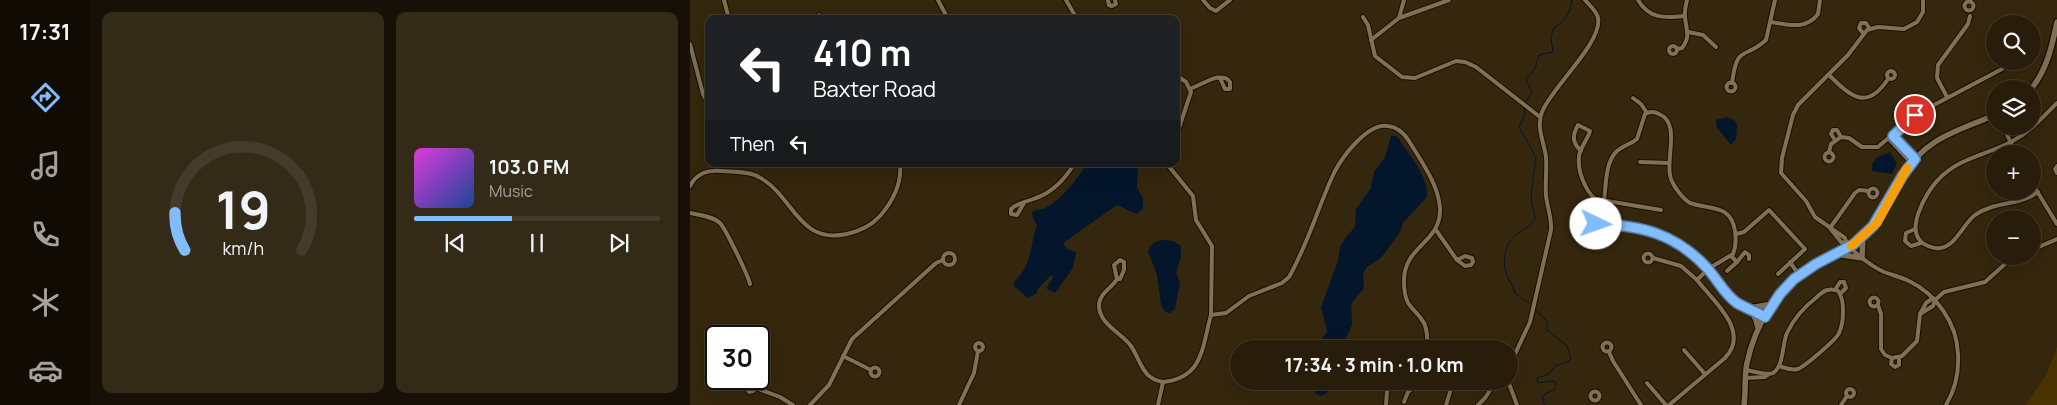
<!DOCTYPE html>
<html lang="en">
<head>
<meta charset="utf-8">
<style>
  body { margin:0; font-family:Manrope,sans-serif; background:#342a18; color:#f1f3f6; height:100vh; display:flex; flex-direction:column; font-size:19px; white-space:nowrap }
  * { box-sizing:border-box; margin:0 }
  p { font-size:16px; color:#a5a29c }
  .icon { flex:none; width:28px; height:28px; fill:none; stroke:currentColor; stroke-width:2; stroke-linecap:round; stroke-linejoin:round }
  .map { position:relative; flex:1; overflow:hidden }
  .side { display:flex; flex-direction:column; gap:12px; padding:12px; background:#161006; width:600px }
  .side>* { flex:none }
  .guide { position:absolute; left:15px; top:15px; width:475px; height:152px; border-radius:10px; box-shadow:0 5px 20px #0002,0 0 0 1px #443b2b; background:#202124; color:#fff; overflow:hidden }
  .tools { position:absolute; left:1296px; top:15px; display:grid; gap:10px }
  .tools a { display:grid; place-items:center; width:55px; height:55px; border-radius:50%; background:#281d0a; box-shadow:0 5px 20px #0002,0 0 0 1px #443b2b; font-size:25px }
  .speed { position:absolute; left:15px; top:325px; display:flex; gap:10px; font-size:25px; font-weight:700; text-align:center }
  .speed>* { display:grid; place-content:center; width:65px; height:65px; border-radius:50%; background:#281d0a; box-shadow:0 5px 20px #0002,0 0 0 1px #443b2b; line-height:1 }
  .speed .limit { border:2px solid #111; border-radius:8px; background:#fff; color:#111 }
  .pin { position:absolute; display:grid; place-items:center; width:42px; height:42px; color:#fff; margin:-21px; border:2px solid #fff; border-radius:50%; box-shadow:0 1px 5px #0007 }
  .me { position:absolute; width:55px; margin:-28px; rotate:93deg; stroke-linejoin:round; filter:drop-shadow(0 0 4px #0008) }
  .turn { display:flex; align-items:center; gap:18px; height:105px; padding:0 25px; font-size:22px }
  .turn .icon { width:65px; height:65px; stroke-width:2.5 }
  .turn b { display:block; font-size:35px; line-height:42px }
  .then { display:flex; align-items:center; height:48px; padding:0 25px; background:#0003; gap:10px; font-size:19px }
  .side .tile { flex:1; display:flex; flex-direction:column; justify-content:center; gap:8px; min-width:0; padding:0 18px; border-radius:10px; background:#342a18 }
  .side .dial { align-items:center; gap:0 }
  .dial svg { height:130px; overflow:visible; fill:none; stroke:#443b2b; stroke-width:7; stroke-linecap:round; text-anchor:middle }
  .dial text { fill:#f1f3f6; stroke:none }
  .song { display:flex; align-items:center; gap:15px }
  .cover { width:60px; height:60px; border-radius:8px; background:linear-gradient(135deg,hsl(300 70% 55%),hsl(220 70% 35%)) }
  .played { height:5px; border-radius:2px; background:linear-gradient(90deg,#83bcfb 40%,#443b2b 40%) }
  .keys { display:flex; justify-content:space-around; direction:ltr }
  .side .tiles { flex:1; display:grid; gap:12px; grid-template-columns:repeat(2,1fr) }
  .trip { position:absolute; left:540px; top:340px; width:288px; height:50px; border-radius:25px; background:#281d0a; box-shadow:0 5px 20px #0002,0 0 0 1px #443b2b; font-weight:700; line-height:50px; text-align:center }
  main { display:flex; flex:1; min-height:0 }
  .menu { display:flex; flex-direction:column; width:90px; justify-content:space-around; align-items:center; background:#100c04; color:#a5a29c }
  .menu .icon { width:35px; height:35px }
  .menu .selected { color:#83bcfb }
  .menu b { font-size:22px; color:#f1f3f6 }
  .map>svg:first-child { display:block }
  .green { fill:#493200 }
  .water { fill:#03162b }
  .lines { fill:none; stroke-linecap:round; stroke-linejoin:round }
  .stream { stroke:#03162b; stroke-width:1 }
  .street-casing { stroke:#1c0f00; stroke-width:6 }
  .secondary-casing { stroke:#1c0f00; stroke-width:8 }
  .street { stroke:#817056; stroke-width:4 }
  .secondary { stroke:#817056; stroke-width:5.5 }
  .route-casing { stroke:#557aa3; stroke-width:12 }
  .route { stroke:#83bcfb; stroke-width:9 }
  .slow { stroke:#f59e0b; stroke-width:9 }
</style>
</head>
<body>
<main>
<nav class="menu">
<b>17:31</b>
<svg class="icon selected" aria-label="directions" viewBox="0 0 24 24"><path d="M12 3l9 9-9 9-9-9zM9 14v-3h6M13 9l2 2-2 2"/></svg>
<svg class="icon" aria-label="music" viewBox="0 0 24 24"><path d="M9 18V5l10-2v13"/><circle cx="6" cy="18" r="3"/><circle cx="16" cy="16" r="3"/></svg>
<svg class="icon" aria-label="phone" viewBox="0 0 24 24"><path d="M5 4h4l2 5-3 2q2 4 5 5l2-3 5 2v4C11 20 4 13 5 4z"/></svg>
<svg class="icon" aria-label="climate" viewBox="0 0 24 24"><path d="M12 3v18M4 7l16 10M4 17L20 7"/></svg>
<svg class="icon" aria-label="car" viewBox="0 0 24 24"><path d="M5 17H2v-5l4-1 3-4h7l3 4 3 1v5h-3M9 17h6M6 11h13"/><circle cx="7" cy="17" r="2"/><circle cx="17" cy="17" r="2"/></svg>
</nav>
<section class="side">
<div class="tiles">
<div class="tile dial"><svg viewBox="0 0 100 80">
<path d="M14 69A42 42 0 1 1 86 69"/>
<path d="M14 69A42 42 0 0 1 8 46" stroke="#83bcfb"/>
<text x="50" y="56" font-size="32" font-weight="700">19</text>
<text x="50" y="72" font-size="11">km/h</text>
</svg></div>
<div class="tile">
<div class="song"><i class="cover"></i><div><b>103.0 FM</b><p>Music</p></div></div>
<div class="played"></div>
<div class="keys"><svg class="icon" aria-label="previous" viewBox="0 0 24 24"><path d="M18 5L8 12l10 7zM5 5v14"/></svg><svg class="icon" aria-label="pause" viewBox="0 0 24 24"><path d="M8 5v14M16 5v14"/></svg><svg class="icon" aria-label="next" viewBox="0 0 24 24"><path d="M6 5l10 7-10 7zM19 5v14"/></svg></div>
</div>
</div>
</section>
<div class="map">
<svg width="1367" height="405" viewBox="0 0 1367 405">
  <rect width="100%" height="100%" fill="#35270d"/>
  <path class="green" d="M1367 346V405H1335L1357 374Z"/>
  <g class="water">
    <path d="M1036 117 1044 120 1047 124 1046 139 1041 145 1026 126V120Z"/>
    <path d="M701 136H706L709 139C719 155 739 177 737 197L713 223 710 232 691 258 678 266 673 273 674 288 661 304 662 325 651 349H626L637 331 631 307 648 261 650 247 656 237 665 227 666 209 681 188 684 172 695 157Z"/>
    <path d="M1200 152 1207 163 1202 174 1182 171V165L1186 158Z"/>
    <path d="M397 164H448L447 188 453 198V209L446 214 427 205 373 243 377 249 386 252 383 268 365 293 356 288 363 278 361 275 348 289 346 294 338 298 324 286 325 281C343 263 339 248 347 225L343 218 342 212C347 209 352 210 357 207 374 197 386 180 397 164Z"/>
    <path d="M473 240 483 241 491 246V257L486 273 490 282 485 309 480 313 475 312 471 305 467 275 458 251C461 244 465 241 473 240Z"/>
    <path d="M627 381H648L641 390 631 396 625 393 623 384Z"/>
  </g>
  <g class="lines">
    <g class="stream">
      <path d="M835 103 842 93 836 79 845 69 849 55 863 52 861 38 863 29 875 19 880 10 882 0"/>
      <path d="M834 107 835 115 829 127 846 157 841 198 845 218C841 228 832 229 825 236 815 244 812 261 816 272 818 280 823 285 825 293L840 304"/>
      <path d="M847 311 858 322 856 329 877 346 881 359 879 361 865 366 859 374 847 378 848 383 863 381 866 383 865 389 852 396 855 405"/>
    </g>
    <g class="street-casing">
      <g id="street">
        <path d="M34 0 39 19"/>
        <path d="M248 0 258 19"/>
        <path d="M376 0 387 19"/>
        <path d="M418 0 419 5 422 6 426 4 425 0"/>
        <path d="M513 0 520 8 526 11 540 0"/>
        <path d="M948 0C959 19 975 18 994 16"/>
        <path d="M1233 0V12L1227 22 1214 29 1188 27 1177 30 1158 55 1108 105 1103 115 1092 158 1091 173 1116 201 1125 217 1155 238C1156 245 1161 248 1166 253 1174 260 1183 267 1194 272 1202 275 1211 277 1219 281 1246 294 1267 323 1268 354 1269 371 1265 390 1256 405"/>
        <circle cx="1279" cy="6" r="4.5"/>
        <path d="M673 17 678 25 685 56 712 77 725 78 766 61 775 62 786 67 850 117"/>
        <path d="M709 18 714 0"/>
        <path d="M126 19 129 15"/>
        <path d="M1081 22C1099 25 1116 30 1128 14L1130 0"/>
        <path d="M998 32 1013 35 1026 47"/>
        <path d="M1173 33 1169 28 1171 23H1176L1180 29"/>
        <path d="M681 40 709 18 759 0"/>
        <path d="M0 44 13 94 19 105"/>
        <circle cx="983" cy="50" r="4"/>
        <path d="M987 49 992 48C1001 36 996 30 995 17 994 12 996 5 997 0"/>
        <circle cx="1201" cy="75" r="4"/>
        <path d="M486 75 496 82 501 92 486 137"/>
        <path d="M1139 75C1161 97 1177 111 1198 79"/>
        <circle cx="1041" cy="87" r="4.5"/>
        <path d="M1042 83C1047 44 1054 60 1076 40L1085 0"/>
        <path d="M500 89 522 79C529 77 536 76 540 82V89H535L530 78"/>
        <path d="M1257 97 1247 78 1248 65 1278 24 1280 16"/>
        <path d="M943 98 951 104 957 113"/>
        <path d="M1313 126 1326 154"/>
        <path d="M1203 136 1225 159"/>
        <path d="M1199 139 1221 163"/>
        <path d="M1145 140 1141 134 1143 130H1147L1151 137"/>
        <path d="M891 151C882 142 882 136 888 125L900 131 899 134C896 141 890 149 889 156 887 170 895 190 905 199L971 210"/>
        <path d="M1139 152 1141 144 1151 137 1159 138 1172 147H1188L1225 115 1312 69 1319 61"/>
        <circle cx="1139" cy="157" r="4.5"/>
        <path d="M950 162 979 163"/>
        <path d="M477 164 503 196 506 220 522 246 521 315"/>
        <path d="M1367 166 1365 169 1367 173"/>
        <path d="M1342 183 1367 224"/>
        <path d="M0 186C7 173 17 170 32 171 44 172 59 171 69 177 104 196 108 245 157 234 170 231 181 226 190 216 202 202 212 183 210 164"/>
        <circle cx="1183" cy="193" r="4.5"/>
        <path d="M1348 192C1329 206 1305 201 1285 215 1273 224 1266 246 1250 248 1245 249 1240 247 1236 245 1212 234 1236 192 1248 180 1268 158 1296 155 1321 142 1340 132 1352 118 1367 103"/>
        <path d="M334 203 327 215 321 214V209C329 202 337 202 346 198 363 192 375 179 384 164"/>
        <path d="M0 213C9 215 23 216 30 223 35 228 58 275 60 284"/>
        <path d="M906 224C943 225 978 231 1006 257 1018 269 1026 284 1038 295 1049 305 1062 310 1075 317"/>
        <path d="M912 224C909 217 910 209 914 202 916 187 915 163 926 152 932 146 941 144 947 139L955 114C960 111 964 111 969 114 992 123 974 162 981 179 984 187 993 199 1000 203 1021 210 1041 204 1045 231 1046 238 1046 247 1043 254L1018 269 1007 280C1023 301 1061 331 1035 358L979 405"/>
        <path d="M912 224C917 218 917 209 914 202"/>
        <path d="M1140 228 1165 193 1169 190 1179 191"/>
        <path d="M1140 228 1151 242 1156 243"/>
        <path d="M1225 229 1216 233 1215 241 1221 246 1231 243"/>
        <path d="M746 230 767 260"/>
        <path d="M1046 234 1054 232 1079 210 1115 249 1088 274"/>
        <path d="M1342 250 1367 239"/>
        <circle cx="259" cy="259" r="6"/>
        <circle cx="958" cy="258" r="4.5"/>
        <path d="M775 256 782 258 783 262 781 265 775 266 767 260Z"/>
        <path d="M1041 256 1047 262 1055 252 1059 255V259"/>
        <path d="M963 258 991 266 1007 280"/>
        <path d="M430 260 434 262V270L430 279H427L424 265Z"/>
        <path d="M1100 262 1109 275"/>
        <path d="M1037 271 1047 262"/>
        <path d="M427 279C422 288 410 293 409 304 408 324 432 333 441 346 448 356 450 368 459 376 464 380 468 381 473 382"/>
        <path d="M1145 290 1150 282H1154L1156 288 1150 294"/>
        <circle cx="1184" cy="302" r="4.5"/>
        <path d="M1243 298 1236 303 1230 314 1243 306 1245 300 1254 292 1295 282 1324 256"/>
        <path d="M1188 305 1191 314V349L1195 355 1202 358 1212 356 1227 341 1230 314"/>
        <circle cx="917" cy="347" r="4.5"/>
        <circle cx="289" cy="347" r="4"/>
        <path d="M994 350 1015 374"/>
        <path d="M919 352 923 361 951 405"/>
        <path d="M153 356 181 370"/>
        <path d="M1202 358 1201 364 1205 367 1209 365V358"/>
        <path d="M819 367 840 322 861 230C862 218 857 207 856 195 855 183 857 170 856 157 854 142 846 127 852 112 862 87 913 42 908 18 907 11 899 5 895 0"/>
        <circle cx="185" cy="372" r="4.5"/>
        <path d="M1056 370C1063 371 1078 376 1083 373 1094 366 1092 344 1097 333 1104 318 1114 307 1127 297 1133 291 1139 287 1148 291 1155 299 1154 323 1149 333 1146 340 1115 366 1108 369 1101 371 1095 368 1089 366"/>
        <path d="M1056 378 1075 377 1079 374"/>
        <path d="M818 381 827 405"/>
        <path d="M957 383 976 405"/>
        <path d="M66 388 63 391 59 392 55 386 57 383 62 381 65 383 66 388 90 397 103 405"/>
        <circle cx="1160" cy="393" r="4"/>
        <circle cx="905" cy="396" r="4.5"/>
        <path d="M714 402 718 392 732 381"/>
        <path d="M120 405 139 385 162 339 246 263 253 260"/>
        <path d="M269 405 284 373 288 351"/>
        <path d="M468 405 473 382C514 378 512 346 521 315L536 313 559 296 592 283 599 277C618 244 628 207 644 173 652 157 678 122 698 126 707 127 714 133 719 141 731 161 749 185 750 209 751 244 712 245 714 284 715 309 724 306 734 323 738 331 737 340 738 349"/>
        <path d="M696 405 697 391 704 381"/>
        <path d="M756 405 761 389 760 381"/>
        <path d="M788 405 795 398 806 381"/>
        <path d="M1151 405 1157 396"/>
      </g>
    </g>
    <g class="secondary-casing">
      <g id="secondary">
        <path d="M1341 89C1357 70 1362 46 1367 22"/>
        <path d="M1146 254 1172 258 1173 236"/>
        <path d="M1068 328 1066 320 1060 308 1082 304"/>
        <path d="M1054 405C1056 391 1054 377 1057 363 1065 324 1089 286 1123 265 1146 251 1165 246 1184 226 1196 213 1203 192 1212 177 1234 138 1268 131 1305 115"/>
      </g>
    </g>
    <use href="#street" class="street"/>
    <use href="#secondary" class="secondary"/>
  </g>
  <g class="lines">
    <g class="route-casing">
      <path id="route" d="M906 224C951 225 986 234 1017 268 1028 280 1034 294 1047 303 1056 308 1066 312 1075 317L1090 294 1104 279 1126 264 1164 244 1183 226 1213 175 1225 159 1203 136 1225 115"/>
    </g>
    <use href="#route" class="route"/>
    <path class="slow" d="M1161 246 1187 223 1217 168"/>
  </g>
</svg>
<div class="tools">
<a><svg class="icon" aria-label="search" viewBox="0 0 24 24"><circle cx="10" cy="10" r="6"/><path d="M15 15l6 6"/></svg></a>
<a><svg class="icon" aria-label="layers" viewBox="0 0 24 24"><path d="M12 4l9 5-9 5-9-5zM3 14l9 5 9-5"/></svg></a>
<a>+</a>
<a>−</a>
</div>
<div class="speed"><div class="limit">30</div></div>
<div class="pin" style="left:1225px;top:115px;background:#d93025"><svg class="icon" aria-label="arrive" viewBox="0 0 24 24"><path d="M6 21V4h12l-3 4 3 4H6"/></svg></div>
<svg class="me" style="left:906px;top:224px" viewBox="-20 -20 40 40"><circle r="19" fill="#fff"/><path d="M0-13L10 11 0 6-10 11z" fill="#83bcfb"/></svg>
<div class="trip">17:34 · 3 min · 1.0 km</div>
<div class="guide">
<div class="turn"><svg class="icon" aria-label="left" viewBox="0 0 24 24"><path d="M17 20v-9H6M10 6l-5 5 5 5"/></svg><div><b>410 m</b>Baxter Road</div></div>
<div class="then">Then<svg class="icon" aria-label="left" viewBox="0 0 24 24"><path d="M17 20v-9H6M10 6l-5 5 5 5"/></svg></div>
</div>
</div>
</main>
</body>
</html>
